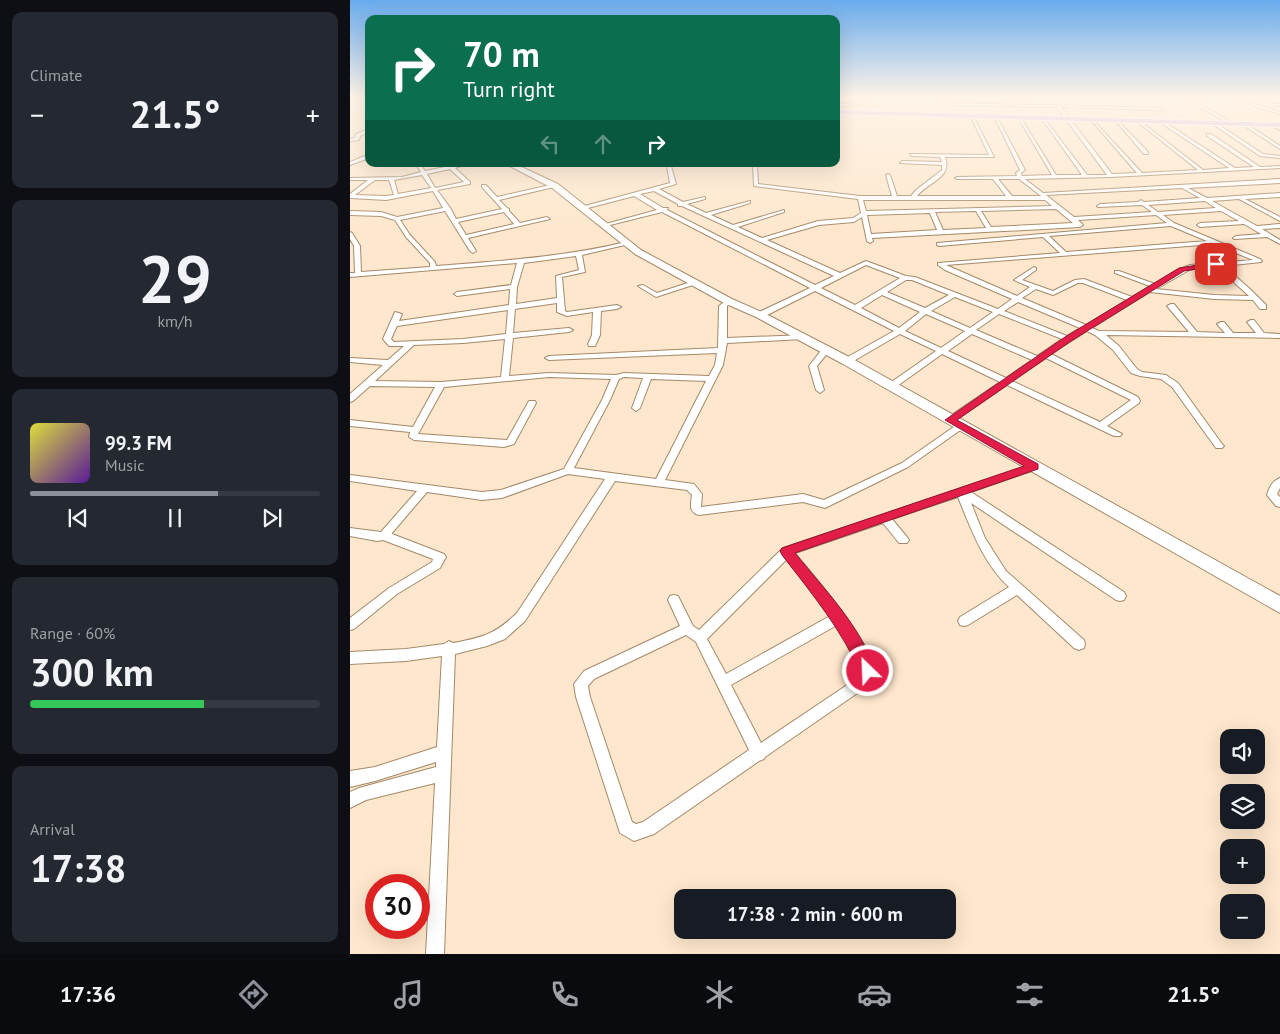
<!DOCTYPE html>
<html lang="en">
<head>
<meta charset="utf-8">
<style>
  body { margin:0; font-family:"PT Sans",sans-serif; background:#242831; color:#f1f3f6; height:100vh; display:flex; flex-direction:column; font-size:19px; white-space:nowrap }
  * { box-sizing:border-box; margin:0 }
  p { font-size:16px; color:#9ea1a6 }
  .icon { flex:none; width:28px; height:28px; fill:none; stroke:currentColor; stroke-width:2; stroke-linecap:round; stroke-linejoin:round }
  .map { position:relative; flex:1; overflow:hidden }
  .side { display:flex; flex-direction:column; gap:12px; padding:12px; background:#0d0f14; width:350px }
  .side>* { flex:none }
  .top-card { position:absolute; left:15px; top:15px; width:475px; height:152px; border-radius:10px; box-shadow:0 5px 20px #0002; background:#0b6e4f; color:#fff; overflow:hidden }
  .fabs { position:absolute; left:870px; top:729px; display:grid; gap:10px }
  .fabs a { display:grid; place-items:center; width:45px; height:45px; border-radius:10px; background:#171b24; box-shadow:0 5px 20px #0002; font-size:25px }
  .speed { position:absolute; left:15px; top:874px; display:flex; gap:10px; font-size:25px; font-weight:700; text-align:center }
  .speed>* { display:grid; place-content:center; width:65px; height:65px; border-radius:50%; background:#171b24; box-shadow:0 5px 20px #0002; line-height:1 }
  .speed .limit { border:8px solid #d22; background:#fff; color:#111 }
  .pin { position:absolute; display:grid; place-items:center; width:42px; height:42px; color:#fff; margin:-21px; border-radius:10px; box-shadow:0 2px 8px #0006 }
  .me { position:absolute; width:55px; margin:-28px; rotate:336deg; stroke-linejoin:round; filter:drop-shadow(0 0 4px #0008) }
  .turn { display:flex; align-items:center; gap:18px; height:105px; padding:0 15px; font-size:22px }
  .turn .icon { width:65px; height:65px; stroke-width:2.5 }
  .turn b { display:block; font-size:35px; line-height:42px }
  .lanes { display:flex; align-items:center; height:48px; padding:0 15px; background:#0003; justify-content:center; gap:25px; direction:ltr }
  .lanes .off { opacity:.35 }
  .big { font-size:38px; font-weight:800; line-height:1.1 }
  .side .card { flex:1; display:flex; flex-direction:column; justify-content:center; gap:8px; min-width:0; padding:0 18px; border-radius:10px; background:#242831 }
  .side .dial { align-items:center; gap:0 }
  .dial b { font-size:65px; line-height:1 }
  .song { display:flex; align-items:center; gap:15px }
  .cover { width:60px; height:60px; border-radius:8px; background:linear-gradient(135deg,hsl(60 70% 55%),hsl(270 70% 35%)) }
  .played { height:5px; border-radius:2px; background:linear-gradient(90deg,#8c9099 65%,#363941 65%) }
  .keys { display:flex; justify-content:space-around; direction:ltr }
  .heat { display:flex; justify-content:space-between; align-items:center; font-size:28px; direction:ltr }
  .charge { height:8px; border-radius:4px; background:linear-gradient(90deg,#34c759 60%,#363941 0) }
  .trip { position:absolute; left:324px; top:889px; width:282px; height:50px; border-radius:10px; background:#171b24; box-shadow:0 5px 20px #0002; font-weight:800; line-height:50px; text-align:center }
  .dock { display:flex; height:80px; justify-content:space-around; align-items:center; background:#090b0e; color:#9ea1a6 }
  .dock .icon { width:35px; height:35px }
  .dock .on { color:#8c9099 }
  .dock b { font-size:22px; color:#f1f3f6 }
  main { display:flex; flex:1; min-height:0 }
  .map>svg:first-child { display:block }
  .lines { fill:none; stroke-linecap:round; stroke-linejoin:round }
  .minor-casing { stroke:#a38969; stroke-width:2 }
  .secondary-casing { stroke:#a38969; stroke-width:2 }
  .primary-casing { stroke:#fff; stroke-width:2 }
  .minor { fill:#fff; fill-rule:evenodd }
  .secondary { fill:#fff; fill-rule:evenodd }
  .primary { fill:#d4b2e9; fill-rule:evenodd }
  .route { fill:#e11d48; stroke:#92132f }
</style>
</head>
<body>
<main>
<section class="side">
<div class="card"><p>Climate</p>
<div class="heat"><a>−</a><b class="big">21.5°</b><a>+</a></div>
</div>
<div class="card dial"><b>29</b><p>km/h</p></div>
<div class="card">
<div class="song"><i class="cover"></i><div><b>99.3 FM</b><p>Music</p></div></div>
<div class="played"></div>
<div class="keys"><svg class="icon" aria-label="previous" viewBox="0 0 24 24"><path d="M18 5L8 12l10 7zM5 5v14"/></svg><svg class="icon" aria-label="pause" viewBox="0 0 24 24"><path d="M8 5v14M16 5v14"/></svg><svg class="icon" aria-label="next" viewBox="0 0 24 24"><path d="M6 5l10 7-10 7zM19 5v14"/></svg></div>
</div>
<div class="card"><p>Range · 60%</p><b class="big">300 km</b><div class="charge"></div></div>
<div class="card"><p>Arrival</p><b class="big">17:38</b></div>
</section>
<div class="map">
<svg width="930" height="954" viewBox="0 0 930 954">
  <rect width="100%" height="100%" fill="#fee7cc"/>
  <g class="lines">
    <g class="minor-casing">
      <g id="minor">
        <path d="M10 98H15L0 107V104Z"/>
        <path d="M511 98H515L509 105 486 106V104L507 103Z"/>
        <path d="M590 98H594L595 102 598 103 812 108 811 110 711 107 762 174 787 173 741 120H743L792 173 848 170 789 123 790 121 853 170 879 168 811 123V121H813L885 168 904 167 857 136V134H861L910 167 930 166V168L761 177 675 179 693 193 930 179V183L838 188 857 198 930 193V197L895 199 930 217V221L889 199 862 201 907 226 930 224V228L912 229 930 240V244L917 237 884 239 883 238 886 236 911 234 894 224 850 227 847 225 850 223 889 221 871 211 813 215 824 223 910 259 912 261 911 262 874 266 901 290 916 305V309H910L903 300 864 299 800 292 742 328 749 331 839 332 817 306 821 304H824L847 332 875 333 867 324 871 322H874L883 333H906L897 322 901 320H904L914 333 930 334V338L756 335 769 346 787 369 792 372 816 375 828 383 872 444 874 446 872 448H866L822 387 811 379 790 376 781 373 763 350 745 335 737 331 701 354 788 397 790 401 789 403 757 426 772 434 770 436H764L657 385 603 422H597L595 420 597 418 650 382 592 354 543 389H537V385L586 351 550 334 500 363H494V359L544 331 465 291 413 317H407V313L460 288 312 212 252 227V225L307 210 284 196 234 209 231 207 320 183 317 166 319 165 321 166 326 184 309 189 333 202 355 197V199L337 204 356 213 400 201V203L361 215 383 225 434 210V212L388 227 412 238 468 221 503 218 511 213 508 199 404 186 403 164H407L408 184 510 196H542L536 175 538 174 540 175 547 196H561L566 190 592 170V165L550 163 552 161 592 162 590 157 562 156 560 154 639 155 621 117 623 116 644 157H595C603 178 578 182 567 196H656L643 179H607L605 178 607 177 667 176 666 173 670 170 645 118 647 117 675 170 671 173 672 176 702 175 669 119 671 118 706 175H732L692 119 694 118 737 175H757L707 107 598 105 592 104ZM648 179H669L691 196H662ZM832 188 850 198 794 202 791 200 788 202 750 204 747 206 748 207 792 205 802 212 724 217 696 195ZM304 191 328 204V206H332L484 276 465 285 317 210 318 208H313L290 194ZM513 200H695L702 206 516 211ZM855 201 866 208 808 212 798 205ZM706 209 723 223 641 227 631 211ZM626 211 636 228 593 230 585 212ZM580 213 587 230 521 234 517 215ZM806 215 817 223 587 243V245L589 246 693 237 710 253 588 263V265L595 270 662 299 648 309 565 277 556 276 516 261 490 273 417 240 469 225 504 222 512 217 517 241 520 243 523 241 522 238 730 227 733 225 728 220ZM821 226 857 241 716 252 699 236ZM864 244 903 260 840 265 830 269 805 284 769 271H765V273L800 286 782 297 734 279 725 280 703 291 672 280 686 270V268L684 267 664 280 680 287 667 296 596 265ZM516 265 550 278 505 305 471 288ZM867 267 899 296 864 295 806 289 841 269ZM556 280H562L599 295 575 308 537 292ZM728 283H733L777 300 736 325 672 298 686 289 703 295ZM532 295 570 312 549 328 511 308ZM605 297 643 312 620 328 581 311ZM668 302 730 328 717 336 654 311ZM576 314 615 331 591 348 555 331ZM649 314 712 339 687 356 626 330ZM622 334 682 360 656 378 598 351ZM696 358 781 400 750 422 662 381Z"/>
        <path d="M835 98H840L884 124 881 125Z"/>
        <path d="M880 98H887L930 112V114Z"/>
        <path d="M921 104H930V106H922Z"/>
        <path d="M765 120H767L798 152V154H794Z"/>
        <path d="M864 123H866L913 154 930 156V158L910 156 864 125Z"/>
        <path d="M893 123H895L930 146V149L893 125Z"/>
        <path d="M923 124 930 127V130L922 126Z"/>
        <path d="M19 129V132L10 136 9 140 0 141V139L5 138 6 134Z"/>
        <path d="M17 155H19V158L0 165V162Z"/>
        <path d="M66 164H70L75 171 110 164H117L105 168 120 182V184L87 190 101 209 106 219 152 209 132 187V185H136L147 197 205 184 208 186 149 200 157 208 159 209V211L170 223 197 217 200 219 118 238 126 251 123 253 120 251 95 211 50 220 60 235 85 262 86 266C150 261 214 257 276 242L279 244 232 255 235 272 212 277 215 311 217 312 267 305 271 307 267 309 251 311 250 335 245 346H239L238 344 242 335 243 312 217 316 207 312V303L165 309 163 333 219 328 223 330 219 332 163 338 159 376 199 373 266 375 274 373 359 376 365 365 367 353 199 360 195 358 199 356 368 348 369 306 378 299 382 301 377 306V338L455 335 456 337 452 339 377 343 373 365 315 480 344 484 352 494 351 507 453 494 474 500 552 463 608 424H614L616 426 558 467 475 508 453 502 349 515C338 512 341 504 342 495L337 490 265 481 175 621 155 639 137 646 105 654 94 954H76L85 783 16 800 0 808V792L9 788 86 767V762L25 781 0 787V771L25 767 87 747 92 656 56 661 0 664V652L56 649 94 644 99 641 103 643C133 637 144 635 167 613L255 479 218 474 152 498 132 500 77 492 42 533V534L94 554 96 557 90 568 47 594 4 629 0 630V618L39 588 82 562 83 559 33 540 27 541 0 536V528L31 532 67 491 0 481V475L132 492 151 490 214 469 252 400 261 379 199 377 94 387 68 434 157 440 179 401H185L186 403 164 444 154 447 64 440 59 437 60 432 0 426V420L63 427 85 387 20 386 3 401 0 402V394L33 365 0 362V358L38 360 54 346H39L33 339 45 312 52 314 49 321 159 305 160 289 107 296 104 294 107 292 161 285 167 263 0 277V273H5L4 246 0 239V232L2 233 10 246 11 272 80 267V263L56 237 45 220 31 216 0 215V211L31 212 47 217 93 208 83 191 36 200 0 198V194L18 180H0V178L52 177 71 172ZM100 169 114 182 85 188 77 174ZM72 175 81 188 48 194 44 180ZM25 180H39L44 195 36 196 5 195ZM154 212 164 224 116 235 108 222ZM226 256 229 270 206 276 207 298 166 304 167 287 174 263ZM158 310 156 334 113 339 44 342 41 339 47 326ZM155 339 151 377 91 382 25 381 64 345 113 343ZM274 377 293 378 282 408 286 411 290 408 301 379 356 381 306 479 224 468 260 400 269 379Z"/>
        <path d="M344 281 346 282V284L306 297 288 286 293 285 307 293Z"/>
        <path d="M473 348H479L480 350 467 366 474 390 470 393 466 390 459 366Z"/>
        <path d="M684 464 687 465 689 467 687 469 621 492 774 592 776 596 774 600 770 601 766 600 621 503 635 538 656 571 734 640 735 644 734 648 729 650 724 648 667 595 618 625 614 626 610 625 608 621 610 617 659 587C633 563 621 529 608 497L542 519 557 537 559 540 557 543H549L533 523 445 553C464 577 522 642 524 671 524 676 521 681 519 685L415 757 414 759 409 761 304 834 284 841 270 833 226 697 224 684 234 671 330 626 318 600 320 596 324 595 328 596 343 626 349 630 433 548ZM437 559 480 616 376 674 357 639ZM487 625C496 638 515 660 509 677L411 743 381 685ZM336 635 346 642 399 750 293 822 286 824 282 822 240 697 238 686 244 679Z"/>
        <path d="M930 478V488L927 494 930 497V507L926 506 917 495C919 488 922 481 930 478Z"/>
      </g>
    </g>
    <g class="secondary-casing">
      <path id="secondary" d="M156 164H165L208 184 291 250 382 299 414 313 501 358 930 596V613L493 364 406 317 374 303 285 254 202 188Z"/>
    </g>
    <g class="primary-casing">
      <path id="primary" d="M486 110 930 123V127L486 114Z"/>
    </g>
    <use href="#minor" class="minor"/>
    <use href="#secondary" class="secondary"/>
    <use href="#primary" class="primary"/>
  </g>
  <linearGradient id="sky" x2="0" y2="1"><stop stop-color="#69abed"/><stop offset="0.42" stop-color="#fff4e8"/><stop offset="1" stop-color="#fff4e8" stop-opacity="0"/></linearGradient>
  <rect width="930" height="232" fill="url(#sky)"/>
  <path class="route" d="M866 262 869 263V266L834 271 721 341 607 420 688 464V469L445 553C474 589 511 626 525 671L523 676 518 678 512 676C492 630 463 595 432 555L430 551 432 548 674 466 595 420 715 337 829 268Z"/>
</svg>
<div class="fabs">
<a><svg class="icon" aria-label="sound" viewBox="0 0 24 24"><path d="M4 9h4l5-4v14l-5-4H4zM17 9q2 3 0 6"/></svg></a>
<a><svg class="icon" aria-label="layers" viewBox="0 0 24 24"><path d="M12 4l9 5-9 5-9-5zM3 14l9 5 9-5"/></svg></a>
<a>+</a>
<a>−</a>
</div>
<div class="speed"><div class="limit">30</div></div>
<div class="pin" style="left:866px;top:264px;background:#d93025"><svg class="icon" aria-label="arrive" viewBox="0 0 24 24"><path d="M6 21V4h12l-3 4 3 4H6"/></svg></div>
<svg class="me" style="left:518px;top:671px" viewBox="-20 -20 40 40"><circle r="17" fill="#e11d48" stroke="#fff" stroke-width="3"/><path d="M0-11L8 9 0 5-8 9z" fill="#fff"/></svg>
<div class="trip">17:38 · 2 min · 600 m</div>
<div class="top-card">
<div class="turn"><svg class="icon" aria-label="right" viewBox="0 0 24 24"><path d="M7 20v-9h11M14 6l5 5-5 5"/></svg><div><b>70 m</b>Turn right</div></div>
<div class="lanes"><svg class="icon off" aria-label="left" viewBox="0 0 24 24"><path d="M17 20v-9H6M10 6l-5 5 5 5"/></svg><svg class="icon off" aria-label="ahead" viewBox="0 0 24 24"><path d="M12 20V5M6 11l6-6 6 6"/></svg><svg class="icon" aria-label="right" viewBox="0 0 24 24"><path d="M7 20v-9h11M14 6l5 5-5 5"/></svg></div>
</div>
</div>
</main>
<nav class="dock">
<b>17:36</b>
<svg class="icon on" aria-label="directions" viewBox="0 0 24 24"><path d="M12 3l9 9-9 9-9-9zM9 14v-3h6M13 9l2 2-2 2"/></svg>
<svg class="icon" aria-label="music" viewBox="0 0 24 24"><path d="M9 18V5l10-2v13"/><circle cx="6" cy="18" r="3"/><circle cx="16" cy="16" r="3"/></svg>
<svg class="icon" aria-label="phone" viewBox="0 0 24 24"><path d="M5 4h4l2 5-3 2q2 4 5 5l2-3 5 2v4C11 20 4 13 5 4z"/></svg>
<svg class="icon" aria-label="climate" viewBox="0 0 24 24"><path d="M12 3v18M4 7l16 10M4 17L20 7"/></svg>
<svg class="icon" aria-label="car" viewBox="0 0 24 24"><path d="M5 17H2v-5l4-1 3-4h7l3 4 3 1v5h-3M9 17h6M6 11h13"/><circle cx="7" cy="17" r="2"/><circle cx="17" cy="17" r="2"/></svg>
<svg class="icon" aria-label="filters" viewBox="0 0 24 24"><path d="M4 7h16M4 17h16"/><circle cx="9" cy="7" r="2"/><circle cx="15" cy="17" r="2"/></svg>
<b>21.5°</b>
</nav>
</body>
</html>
